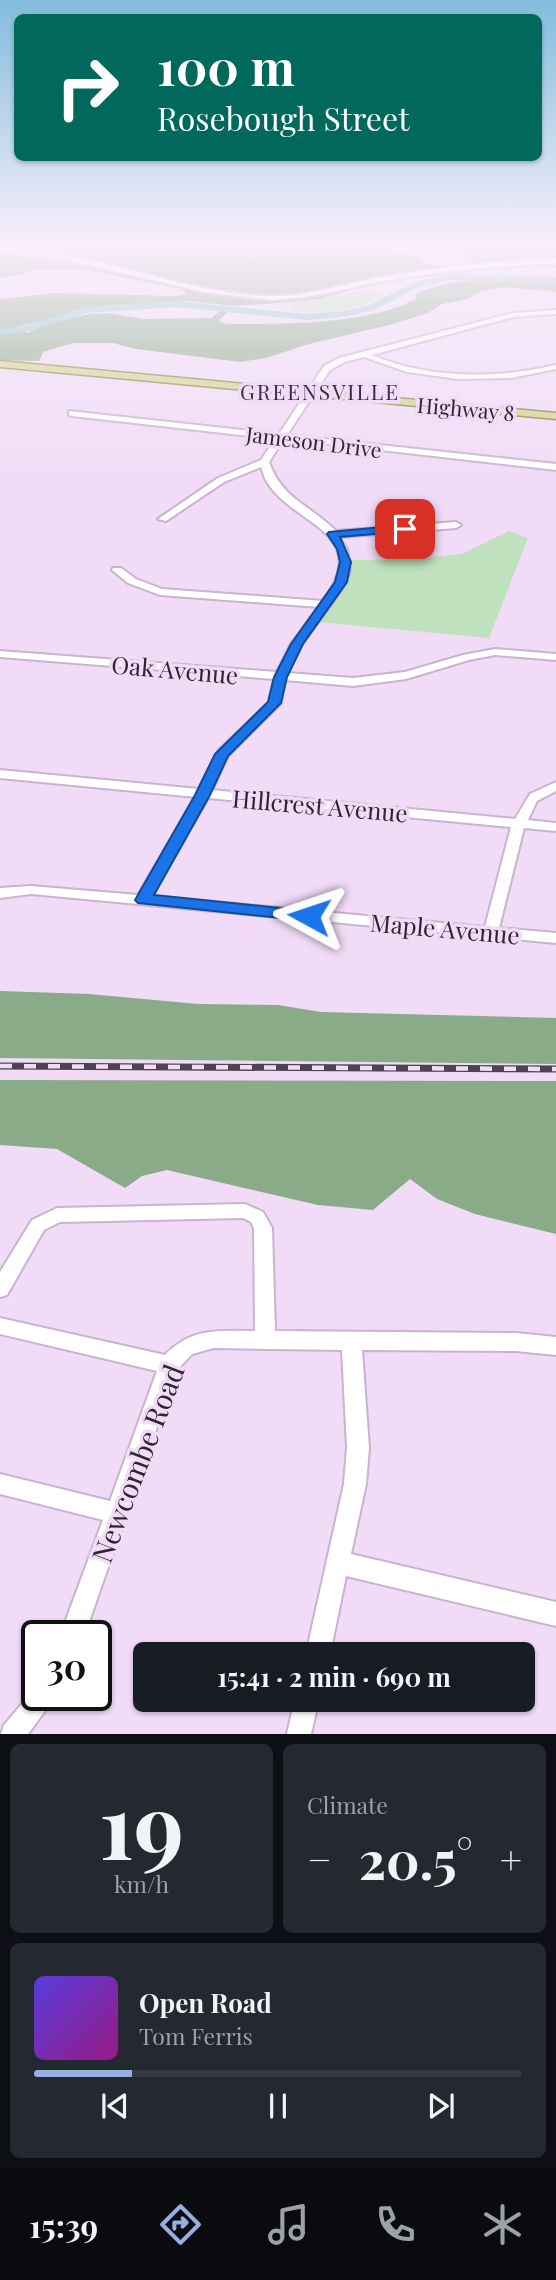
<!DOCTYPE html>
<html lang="en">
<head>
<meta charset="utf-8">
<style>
  body { margin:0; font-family:"Playfair Display",serif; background:#242831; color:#f1f3f6; height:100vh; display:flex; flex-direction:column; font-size:26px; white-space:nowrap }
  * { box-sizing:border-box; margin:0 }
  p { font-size:23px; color:#9ea1a6 }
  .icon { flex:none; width:38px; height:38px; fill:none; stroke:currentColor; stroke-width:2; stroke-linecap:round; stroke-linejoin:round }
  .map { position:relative; height:1734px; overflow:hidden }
  .sheet { display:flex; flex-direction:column; gap:10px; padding:10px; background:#0d0f14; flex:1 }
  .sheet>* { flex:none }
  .banner { position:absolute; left:14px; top:14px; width:528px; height:147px; border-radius:10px; box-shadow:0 2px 5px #0004; background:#00695c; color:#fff; overflow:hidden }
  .speed { position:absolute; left:21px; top:1620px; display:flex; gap:14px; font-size:35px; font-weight:700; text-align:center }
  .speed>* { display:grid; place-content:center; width:91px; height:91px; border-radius:50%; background:#171b24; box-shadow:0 2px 5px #0004; line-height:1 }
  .speed .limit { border:4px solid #111; border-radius:10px; background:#fff; color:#111 }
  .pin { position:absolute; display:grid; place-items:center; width:60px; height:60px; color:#fff; margin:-30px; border-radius:14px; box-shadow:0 4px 10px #0006 }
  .me { position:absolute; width:77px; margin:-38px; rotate:275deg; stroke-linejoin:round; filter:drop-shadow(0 0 5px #0008) }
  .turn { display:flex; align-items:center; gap:24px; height:147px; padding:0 28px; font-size:32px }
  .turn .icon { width:91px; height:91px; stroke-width:2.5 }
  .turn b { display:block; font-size:49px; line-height:60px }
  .big { font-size:52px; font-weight:700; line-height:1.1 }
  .sheet .tile { flex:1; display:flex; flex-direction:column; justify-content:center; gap:10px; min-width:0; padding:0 24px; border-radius:10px; background:#242831 }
  .sheet .dial { align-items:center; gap:0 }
  .dial b { font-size:91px; line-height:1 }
  .song { display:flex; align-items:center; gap:21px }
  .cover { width:84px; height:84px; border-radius:10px; background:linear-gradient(135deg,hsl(250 70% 55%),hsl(310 70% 35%)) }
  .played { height:7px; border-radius:4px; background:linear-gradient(90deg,#97aee1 20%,#363941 20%) }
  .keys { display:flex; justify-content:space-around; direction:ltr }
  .heat { display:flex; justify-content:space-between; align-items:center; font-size:38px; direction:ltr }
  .sheet .tiles { flex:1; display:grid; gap:10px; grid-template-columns:1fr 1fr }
  .tile:last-child { grid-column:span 2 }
  .trip { position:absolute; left:133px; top:1642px; width:402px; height:70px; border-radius:10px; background:#171b24; box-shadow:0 2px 5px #0004; font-weight:700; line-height:70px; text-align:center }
  .tab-bar { display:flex; height:112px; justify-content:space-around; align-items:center; background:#090b0e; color:#9ea1a6 }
  .tab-bar .icon { width:49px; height:49px }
  .tab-bar .on { color:#97aee1 }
  .tab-bar b { font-size:32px; color:#f1f3f6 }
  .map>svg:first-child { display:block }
  .green { fill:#c0e1bd }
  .forest { fill:#8aab87 }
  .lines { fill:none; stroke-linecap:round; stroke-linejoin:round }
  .stream { stroke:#8ac7ca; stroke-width:2 }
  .river { fill:#8ac7ca; fill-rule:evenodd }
  .minor-casing { stroke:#c9b4ce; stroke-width:4 }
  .major-casing { stroke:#868338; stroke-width:3 }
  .minor { fill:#fff; fill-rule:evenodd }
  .major { fill:#d3d38b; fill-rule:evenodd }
  .rail-casing { stroke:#4e4451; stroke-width:7 }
  .rail { stroke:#f1dbf7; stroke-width:4.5; stroke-dasharray:12; stroke-linecap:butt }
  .route { fill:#1a73e8; stroke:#114b97; stroke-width:2 }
  .labels { text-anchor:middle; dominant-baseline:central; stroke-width:7; stroke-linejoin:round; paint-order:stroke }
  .far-neighbourhood-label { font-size:21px; letter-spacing:2px; fill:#3d2c41; stroke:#f1dbf7 }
  .far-street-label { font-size:21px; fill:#2d252f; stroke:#f1dbf7 }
  .street-label { font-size:24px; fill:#2d252f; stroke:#f1dbf7 }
  .near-street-label { font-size:28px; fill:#2d252f; stroke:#f1dbf7 }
</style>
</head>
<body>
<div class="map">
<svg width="556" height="1734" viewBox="0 0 556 1734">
  <rect width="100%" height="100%" fill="#f1dbf7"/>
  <g class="green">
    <path d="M361 291 384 294C361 310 315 318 288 308L295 302Z"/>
    <path d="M509 531 528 538 489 638 318 622C333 603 353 586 351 560L414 559 462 554Z"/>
  </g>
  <g class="forest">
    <path d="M0 246H395L388 250 392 253 414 254C432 272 452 265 475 261L456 246H556V268L531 265 495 266 435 273 359 288 319 299 267 304 234 306 188 301 100 306 16 327 27 333 44 325 89 314 107 313 145 319 211 318 222 310 228 312 218 321 227 324C280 324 371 325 417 298L415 294C463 273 506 283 556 282V292L505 287 481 291 467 299 442 304 428 313 389 325 309 344 266 358 240 362 136 349 113 343H73L43 352 39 361 0 360V299L53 293 175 296 187 294 181 289 87 270H34L24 274 0 278Z"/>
    <path d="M0 991 89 994 198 1004 278 1005 321 1012 556 1018V1064L0 1058Z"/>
    <path d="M0 1080 556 1081V1234L475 1214 437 1199 410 1179 373 1210 318 1205 167 1170 142 1176 125 1188 57 1149 0 1145Z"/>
  </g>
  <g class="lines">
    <path class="stream" d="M463 246 494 257 496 265 508 270 499 276"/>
    <path class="river" d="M450 274 556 277V283L450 280 419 287 374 310 343 317 307 320 176 307 87 313 29 331 0 335V329L24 326 86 307 176 301 307 314 343 311 367 306 413 283Z"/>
    <g class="minor-casing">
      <g id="minor">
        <path d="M0 247C36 250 70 255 105 264 160 277 215 295 272 296 307 297 342 284 376 278 436 267 495 260 556 259V263L458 270 385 281 305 297 272 300 204 292 68 260 0 251Z"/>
        <path d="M556 310V314L513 317 372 355C429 379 496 379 556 365V369L511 378 458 379 407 372 364 357 345 362 330 370 287 435 556 464V470L284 439 269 462C282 499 310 505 336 531L456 522 461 525 456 528 339 537 347 549 350 572 340 592 302 644 288 673 353 678 405 672 463 655 495 649 556 654V660L495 655 469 660 406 679 353 686 285 680 281 703 228 756 212 790 515 819 530 794 556 782V791L537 801 528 820 556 823V831L524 828 499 928 556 933V943L31 894 0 898V888L31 886 138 895 196 797 0 778V770L199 789 218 751 269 702 274 679 0 657V651L277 672 291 644 319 607 160 595 128 583 112 570 113 568H121L136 579 162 589 323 601C374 532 294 526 267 482 264 478 263 471 261 467L224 482 166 521 158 519 218 478 261 460 275 439 72 416 69 415V411L279 434 324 366 339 358 513 313ZM208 798 511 827 485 927 152 896Z"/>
        <path d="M245 1204 263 1212 272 1228 275 1331 516 1333 556 1337V1355L516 1351 362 1350 369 1448 366 1484 351 1554 556 1602V1626L346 1576 330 1654H306L344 1484 347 1448 342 1350 214 1348 192 1354 177 1370 84 1636H60L103 1520 0 1494V1474L110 1501 157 1371 0 1334V1318L165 1355C192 1327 219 1331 255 1331L254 1228 251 1222 243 1218 60 1222 44 1230 7 1295 0 1297V1272L32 1220 57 1208Z"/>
        <path d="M37 1686V1696H54L50 1704 28 1734H1L4 1725Z"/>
        <path d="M295 1699H319L311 1734H287Z"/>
      </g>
    </g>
    <g class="major-casing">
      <path id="major" d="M0 361 556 413V419L0 367Z"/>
    </g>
    <use href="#minor" class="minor"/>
    <use href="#major" class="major"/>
    <g class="rail-casing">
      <path id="rail" d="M0 1066 556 1069"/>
    </g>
    <use href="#rail" class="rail"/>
  </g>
  <linearGradient id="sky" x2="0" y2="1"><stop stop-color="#82bcdc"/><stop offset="0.5" stop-color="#f9effb"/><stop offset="1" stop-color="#f9effb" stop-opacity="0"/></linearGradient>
  <rect width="556" height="489" fill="url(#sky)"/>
  <path class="route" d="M405 525 409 526V531L340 537 351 562 347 582 303 644 287 677 281 703 228 756 210 795 154 895 309 911 317 916 314 920 309 921 138 903 135 900 195 795 215 754 268 702 274 677 291 644 335 582 340 562 337 549 327 534 329 532Z"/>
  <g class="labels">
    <g class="far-neighbourhood-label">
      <text x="320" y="391">GREENSVILLE</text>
    </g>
    <g class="far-street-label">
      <text transform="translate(466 408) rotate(5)">Highway 8</text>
      <text transform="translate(314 441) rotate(7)">Jameson Drive</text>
    </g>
    <g class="street-label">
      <text transform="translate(175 669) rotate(5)">Oak Avenue</text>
      <text transform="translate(320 805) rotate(5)">Hillcrest Avenue</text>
      <text transform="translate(445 928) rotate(5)">Maple Avenue</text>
    </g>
    <g class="near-street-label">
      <text transform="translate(137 1463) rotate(-69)">Newcombe Road</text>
    </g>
  </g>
</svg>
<div class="speed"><div class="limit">30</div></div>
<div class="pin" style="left:405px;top:529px;background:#d93025"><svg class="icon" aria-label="arrive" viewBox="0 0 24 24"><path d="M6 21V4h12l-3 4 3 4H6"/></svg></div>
<svg class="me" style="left:309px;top:916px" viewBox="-20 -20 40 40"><path d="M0-17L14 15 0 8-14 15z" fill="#1a73e8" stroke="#fff" stroke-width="4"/></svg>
<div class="trip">15:41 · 2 min · 690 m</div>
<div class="banner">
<div class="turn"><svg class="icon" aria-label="right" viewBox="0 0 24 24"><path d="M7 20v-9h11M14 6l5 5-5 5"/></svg><div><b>100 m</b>Rosebough Street</div></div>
</div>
</div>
<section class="sheet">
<div class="tiles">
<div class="tile dial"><b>19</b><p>km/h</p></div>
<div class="tile"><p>Climate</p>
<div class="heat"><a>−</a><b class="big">20.5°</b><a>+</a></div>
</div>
<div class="tile">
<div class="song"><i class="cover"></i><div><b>Open Road</b><p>Tom Ferris</p></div></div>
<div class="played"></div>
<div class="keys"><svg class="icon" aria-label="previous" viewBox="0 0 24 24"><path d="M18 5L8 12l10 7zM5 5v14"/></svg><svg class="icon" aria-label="pause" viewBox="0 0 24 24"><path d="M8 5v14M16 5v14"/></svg><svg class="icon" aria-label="next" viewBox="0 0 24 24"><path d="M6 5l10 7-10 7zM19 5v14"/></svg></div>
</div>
</div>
</section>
<nav class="tab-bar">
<b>15:39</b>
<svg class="icon on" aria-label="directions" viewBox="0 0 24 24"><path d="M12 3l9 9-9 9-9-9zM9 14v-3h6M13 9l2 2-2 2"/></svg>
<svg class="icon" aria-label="music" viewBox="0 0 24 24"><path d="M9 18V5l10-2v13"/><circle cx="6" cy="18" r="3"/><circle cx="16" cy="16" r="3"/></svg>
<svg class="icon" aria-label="phone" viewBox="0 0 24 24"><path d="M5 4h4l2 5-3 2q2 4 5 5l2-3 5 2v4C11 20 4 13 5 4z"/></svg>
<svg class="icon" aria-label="climate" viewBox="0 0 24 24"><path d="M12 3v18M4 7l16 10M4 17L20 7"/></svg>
</nav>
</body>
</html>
